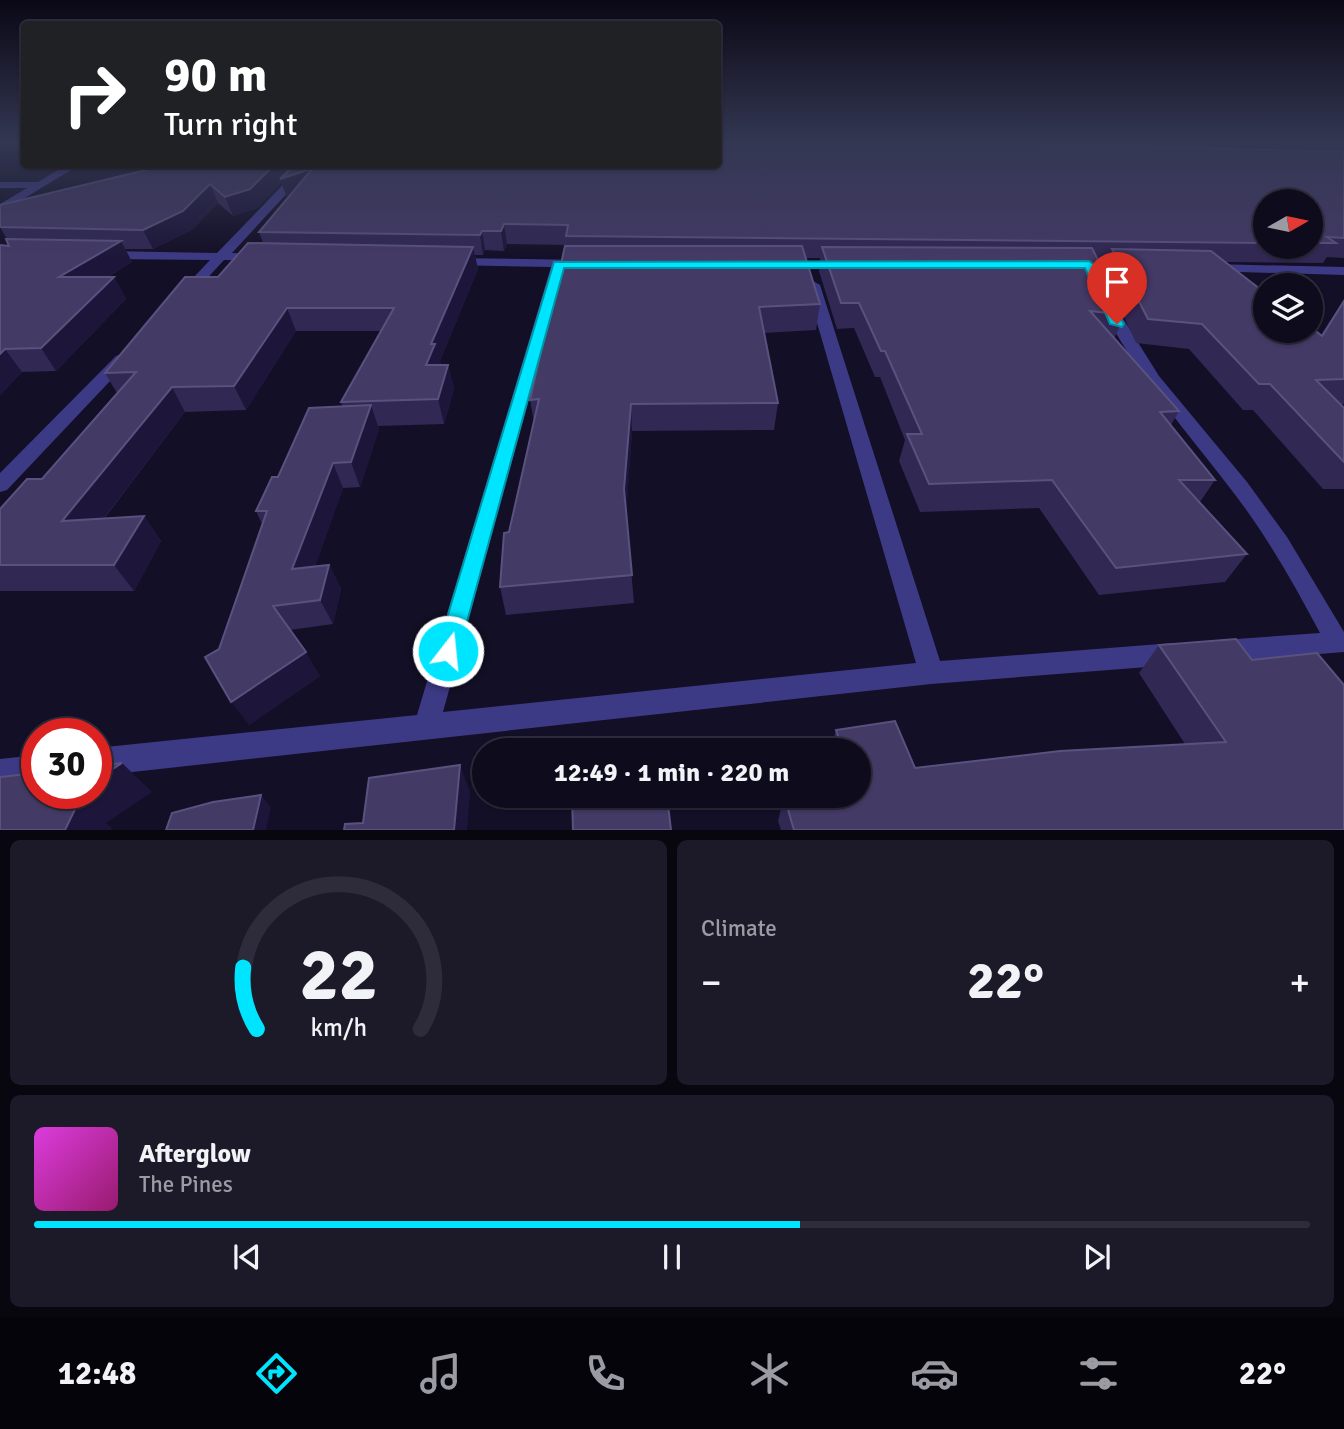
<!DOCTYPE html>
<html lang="en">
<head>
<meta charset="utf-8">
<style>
  body { margin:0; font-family:Signika,sans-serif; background:#1c1929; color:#f1f3f6; height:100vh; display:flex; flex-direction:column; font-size:26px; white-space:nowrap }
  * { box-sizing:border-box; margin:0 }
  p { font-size:23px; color:#9b9ba3 }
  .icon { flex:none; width:38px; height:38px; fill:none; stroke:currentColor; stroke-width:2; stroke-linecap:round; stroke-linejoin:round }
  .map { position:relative; height:830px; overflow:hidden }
  .sheet { display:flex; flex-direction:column; gap:10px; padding:10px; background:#08060f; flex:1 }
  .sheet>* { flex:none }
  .banner { position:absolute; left:21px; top:21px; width:700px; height:147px; border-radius:7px; box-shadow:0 2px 5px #0004,0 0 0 2px #2e2b3b; background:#202124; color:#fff; overflow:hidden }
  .needle { width:46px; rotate:81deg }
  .tools { position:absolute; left:1253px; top:189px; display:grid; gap:14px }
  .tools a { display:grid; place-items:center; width:70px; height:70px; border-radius:50%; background:#0e0b1c; box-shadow:0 2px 5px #0004,0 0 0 2px #2e2b3b; font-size:35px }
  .speed { position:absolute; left:21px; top:718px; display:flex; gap:14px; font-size:35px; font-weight:700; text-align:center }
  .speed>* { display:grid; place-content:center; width:91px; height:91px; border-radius:50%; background:#0e0b1c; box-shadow:0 2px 5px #0004,0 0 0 2px #2e2b3b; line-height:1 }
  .speed .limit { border:10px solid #d22; background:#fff; color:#111 }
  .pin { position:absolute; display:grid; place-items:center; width:60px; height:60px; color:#fff; margin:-72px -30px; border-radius:50% 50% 50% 0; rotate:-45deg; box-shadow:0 0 7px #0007 }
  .pin .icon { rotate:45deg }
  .me { position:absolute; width:77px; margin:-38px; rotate:16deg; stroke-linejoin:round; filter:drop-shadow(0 0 5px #0008) }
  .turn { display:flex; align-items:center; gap:24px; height:147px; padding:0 28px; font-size:32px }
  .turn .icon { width:91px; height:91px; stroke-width:2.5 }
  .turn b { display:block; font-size:49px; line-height:60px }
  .big { font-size:52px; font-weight:700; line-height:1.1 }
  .sheet .tile { flex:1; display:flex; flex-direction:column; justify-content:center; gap:10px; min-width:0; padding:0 24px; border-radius:10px; background:#1c1929 }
  .sheet .dial { align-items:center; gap:0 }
  .dial svg { height:182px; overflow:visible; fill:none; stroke:#2e2b3b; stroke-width:7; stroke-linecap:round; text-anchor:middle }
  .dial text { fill:#f1f3f6; stroke:none }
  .song { display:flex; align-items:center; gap:21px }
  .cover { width:84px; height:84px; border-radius:10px; background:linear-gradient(135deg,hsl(300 70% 55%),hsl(320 70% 35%)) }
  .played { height:7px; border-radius:4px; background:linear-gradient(90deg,#00e5ff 60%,#2e2b3b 60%) }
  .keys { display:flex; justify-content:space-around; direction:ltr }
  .heat { display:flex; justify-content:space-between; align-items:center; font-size:38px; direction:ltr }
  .sheet .tiles { flex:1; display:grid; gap:10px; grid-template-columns:1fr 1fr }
  .tile:last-child { grid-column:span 2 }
  .trip { position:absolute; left:472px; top:738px; width:399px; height:70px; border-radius:35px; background:#0e0b1c; box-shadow:0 2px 5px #0004,0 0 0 2px #2e2b3b; font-weight:700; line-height:70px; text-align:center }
  .tabs { display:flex; height:112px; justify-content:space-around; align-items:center; background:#06040b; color:#9b9ba3 }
  .tabs .icon { width:49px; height:49px }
  .tabs .on { color:#00e5ff }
  .tabs b { font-size:32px; color:#f1f3f6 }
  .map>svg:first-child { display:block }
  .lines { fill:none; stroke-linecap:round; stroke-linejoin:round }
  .minor { fill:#3d3a85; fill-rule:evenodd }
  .wall { fill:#312854; fill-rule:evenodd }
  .shaded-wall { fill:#1d163a }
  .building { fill:#433a66; stroke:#5a527e; stroke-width:2 }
  .route { fill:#00e5ff; stroke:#0095a6; stroke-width:2 }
</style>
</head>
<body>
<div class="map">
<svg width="1344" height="831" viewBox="0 0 1344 831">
  <rect width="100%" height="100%" fill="#130f26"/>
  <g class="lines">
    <g class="minor">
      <path d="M68 164H81L0 213V204L27 188H0V182H38Z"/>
      <path d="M303 164H314L232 253 264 254V260H224L190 297 185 298 178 294 210 260 105 259 99 255 105 251 217 253Z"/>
      <path d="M455 258 585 260 592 264 585 268H565L443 712 916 663 806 285 813 281 820 285 940 661 1173 643 1182 646 1185 654 1182 662 1173 665 931 684 96 776V748L417 715 551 267 450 265 448 262Z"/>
      <path d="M784 261H844L851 265 844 269 779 268V262Z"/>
      <path d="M1211 264 1344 267V275L1206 271V265Z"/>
      <path d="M1110 305 1117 309 1159 376 1247 482 1287 537 1344 632V652L1222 662 1213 659 1210 651 1213 643 1222 640 1320 633C1294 584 1267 536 1233 492 1188 432 1137 377 1103 309Z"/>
      <path d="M122 354 128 356 130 359 128 362 7 490 0 492V473L116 356Z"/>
      <path d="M37 755V783L0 787V759Z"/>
    </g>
  </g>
  <g class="wall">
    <path d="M718 143H1344V258L1327 257 1323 263 1226 262 1321 335 1344 300V404L1341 405 1344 408V489H1323L1253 410H1243L1189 349 1136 343 1124 317 1114 339 1179 411 1171 425 1215 480 1200 502 1247 554 1225 582 1099 595 1039 508 920 512 899 461 905 440 880 377H875L854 328 837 329 819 271 820 258H806L820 304 816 330 764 333 778 403 774 430 632 431 626 512 634 603 506 615 500 587 509 532 534 422 530 400 567 246V245L507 244 504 251 485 250 483 255H475L478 269 440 361 441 365H448L454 389 444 424 378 426 379 429 360 487 343 488 315 566 329 565 341 589 333 624 290 630 320 676 249 725 219 649 262 524 256 511 278 477 342 406 341 402 381 331H296L246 410 185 412 104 519 144 516 161 541 134 591H0V509L42 479 117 393 105 373 218 277 263 243 259 232 289 196 287 197 281 182 257 208 233 216 218 203 192 230 153 249H125L132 262 108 277H114L126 299 56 371 22 372 0 395 9 246 7 239 0 227 166 166H109L108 164H718ZM1265 201H1311V247H1265ZM1098 261H1107L1103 270Z"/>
    <path d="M1159 645 1344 830H781L778 821 784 796H859V751H830L836 730 915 768 1185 744 1139 673Z"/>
  </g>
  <g class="shaded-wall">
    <path d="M275 164H299L313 168 319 186 287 197 281 182 257 208 233 216 225 197Z"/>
    <path d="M210 184 218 203 192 230 153 249 143 230Z"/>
    <path d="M504 224 507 244 504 251 501 231Z"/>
    <path d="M482 231 485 250 483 255 480 235Z"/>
    <path d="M121 241 132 262 72 299 59 277Z"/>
    <path d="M473 247 478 269 440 361 441 368 426 365 431 344Z"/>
    <path d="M114 277 126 299 56 371 41 348Z"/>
    <path d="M287 308 296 331 246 410 234 386Z"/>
    <path d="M5 349 22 372 0 395V354Z"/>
    <path d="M448 365 454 389 444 424 438 399Z"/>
    <path d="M172 387 185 412 82 547 62 521Z"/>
    <path d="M631 404 632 431 626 518 624 489Z"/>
    <path d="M371 405 379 429 360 487 351 462Z"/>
    <path d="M333 463 343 488 305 594 292 569Z"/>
    <path d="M144 516 161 541 134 591 114 565Z"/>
    <path d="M329 565 341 589 333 624 320 600Z"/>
    <path d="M306 652 320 676 249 725 231 702Z"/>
    <path d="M122 763 152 792 106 823 112 828 111 830H65L60 804 77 793H96V780Z"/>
    <path d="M460 765 470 792 467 830H454Z"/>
    <path d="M261 795 271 807 266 830H253Z"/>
  </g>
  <g class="building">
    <path d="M718 143H1025L1344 152V238L1327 237 1336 243H1311V201H1265V243L566 236 568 225 504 224 501 231H482L480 235 259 232 313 168 280 179 295 164H718Z"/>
    <path d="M171 164H275L250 189 225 197 210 184 183 211 143 230 0 227V205Z"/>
    <path d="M6 239 121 241 59 277H114L41 348 5 349 0 354V245L9 246Z"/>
    <path d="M248 243 473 247 431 344H435L426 365H448L438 399 341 402 394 308H287L234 386 172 387 62 521 144 516 114 565H0V509L27 479H42L136 372 105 373 185 277H218Z"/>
    <path d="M565 246H802L820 304 759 307 778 403 631 404 624 489 632 575 500 587 504 533 509 532 539 399 530 400Z"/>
    <path d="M822 247 1092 248 1125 315 1090 311 1179 411 1160 412 1215 480H1179L1247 554 1116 568 1052 480 929 484 907 434H922L885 351H881L859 303H841Z"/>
    <path d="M1112 249 1211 251 1265 293V331H1311V327L1322 336 1344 301V379L1316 380 1344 408V462L1270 384H1259L1202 324 1148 319Z"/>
    <path d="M371 405 351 462 333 463 292 569 329 565 320 600 273 606 306 652 231 702 205 657 219 649 267 511H256L272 477H278L309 408Z"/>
    <path d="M1236 639 1252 660 1317 653 1344 685V830H794L784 796H859V751H843L836 730 895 721 915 768 1060 751 1226 742 1159 645Z"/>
    <path d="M661 746 662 751H622V750Z"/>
    <path d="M122 763 96 780V766Z"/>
    <path d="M460 765 454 830H344L345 824 363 823 369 778Z"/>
    <path d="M37 773V793H77L60 804 79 801 65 830H0V777Z"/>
    <path d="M261 795 253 830H166L172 813 213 802Z"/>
    <path d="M572 796H667L671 830H573Z"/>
  </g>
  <linearGradient id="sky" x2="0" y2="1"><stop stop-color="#0a0815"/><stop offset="0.55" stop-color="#333752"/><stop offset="1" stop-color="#333752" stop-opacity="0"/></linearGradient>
  <rect width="1344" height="259" fill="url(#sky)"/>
  <path class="route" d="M1089 261 1095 265 1124 324 1122 327 1110 324 1085 268H564L459 651 456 658 448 661 440 658 437 651 554 262Z"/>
</svg>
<div class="tools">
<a><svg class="needle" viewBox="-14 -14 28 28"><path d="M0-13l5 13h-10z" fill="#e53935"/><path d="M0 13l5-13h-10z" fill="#9b9ba3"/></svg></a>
<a><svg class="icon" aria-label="layers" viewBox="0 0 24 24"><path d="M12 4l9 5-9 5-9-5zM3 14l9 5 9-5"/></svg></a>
</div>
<div class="speed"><div class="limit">30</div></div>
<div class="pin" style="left:1117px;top:324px;background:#d93025"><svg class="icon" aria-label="arrive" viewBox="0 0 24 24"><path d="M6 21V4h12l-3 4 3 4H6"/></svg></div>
<svg class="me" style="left:448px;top:651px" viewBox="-20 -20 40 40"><circle r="17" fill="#00e5ff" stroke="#fff" stroke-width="3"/><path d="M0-11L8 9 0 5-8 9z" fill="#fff"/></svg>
<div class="trip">12:49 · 1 min · 220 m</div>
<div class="banner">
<div class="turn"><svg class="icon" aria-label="right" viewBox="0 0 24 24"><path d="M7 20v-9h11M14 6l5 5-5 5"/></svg><div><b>90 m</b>Turn right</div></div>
</div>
</div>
<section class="sheet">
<div class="tiles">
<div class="tile dial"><svg viewBox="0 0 100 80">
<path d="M14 69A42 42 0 1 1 86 69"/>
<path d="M14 69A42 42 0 0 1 8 42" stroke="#00e5ff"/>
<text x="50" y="56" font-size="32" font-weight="700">22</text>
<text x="50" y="72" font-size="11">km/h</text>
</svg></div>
<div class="tile"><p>Climate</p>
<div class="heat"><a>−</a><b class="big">22°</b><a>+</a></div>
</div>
<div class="tile">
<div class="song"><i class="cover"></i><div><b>Afterglow</b><p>The Pines</p></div></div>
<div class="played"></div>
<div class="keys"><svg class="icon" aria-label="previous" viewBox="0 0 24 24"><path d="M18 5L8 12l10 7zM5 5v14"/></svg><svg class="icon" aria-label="pause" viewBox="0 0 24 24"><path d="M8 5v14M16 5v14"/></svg><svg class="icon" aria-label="next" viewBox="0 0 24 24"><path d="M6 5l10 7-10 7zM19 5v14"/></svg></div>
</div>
</div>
</section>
<nav class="tabs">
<b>12:48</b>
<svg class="icon on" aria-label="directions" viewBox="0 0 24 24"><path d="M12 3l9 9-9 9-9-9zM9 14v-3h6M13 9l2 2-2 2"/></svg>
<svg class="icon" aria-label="music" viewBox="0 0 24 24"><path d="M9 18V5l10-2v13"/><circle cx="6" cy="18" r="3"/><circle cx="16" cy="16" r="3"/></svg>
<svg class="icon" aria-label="phone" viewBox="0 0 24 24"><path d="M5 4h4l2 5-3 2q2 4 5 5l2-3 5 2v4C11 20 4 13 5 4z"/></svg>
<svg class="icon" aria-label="climate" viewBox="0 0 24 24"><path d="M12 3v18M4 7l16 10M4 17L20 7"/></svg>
<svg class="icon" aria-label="car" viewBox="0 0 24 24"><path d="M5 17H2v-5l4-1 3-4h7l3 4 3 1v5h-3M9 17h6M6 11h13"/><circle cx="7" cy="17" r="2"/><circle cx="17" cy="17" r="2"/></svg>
<svg class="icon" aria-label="filters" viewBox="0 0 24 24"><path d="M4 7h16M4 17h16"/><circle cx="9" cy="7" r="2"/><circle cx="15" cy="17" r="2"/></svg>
<b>22°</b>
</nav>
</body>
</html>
